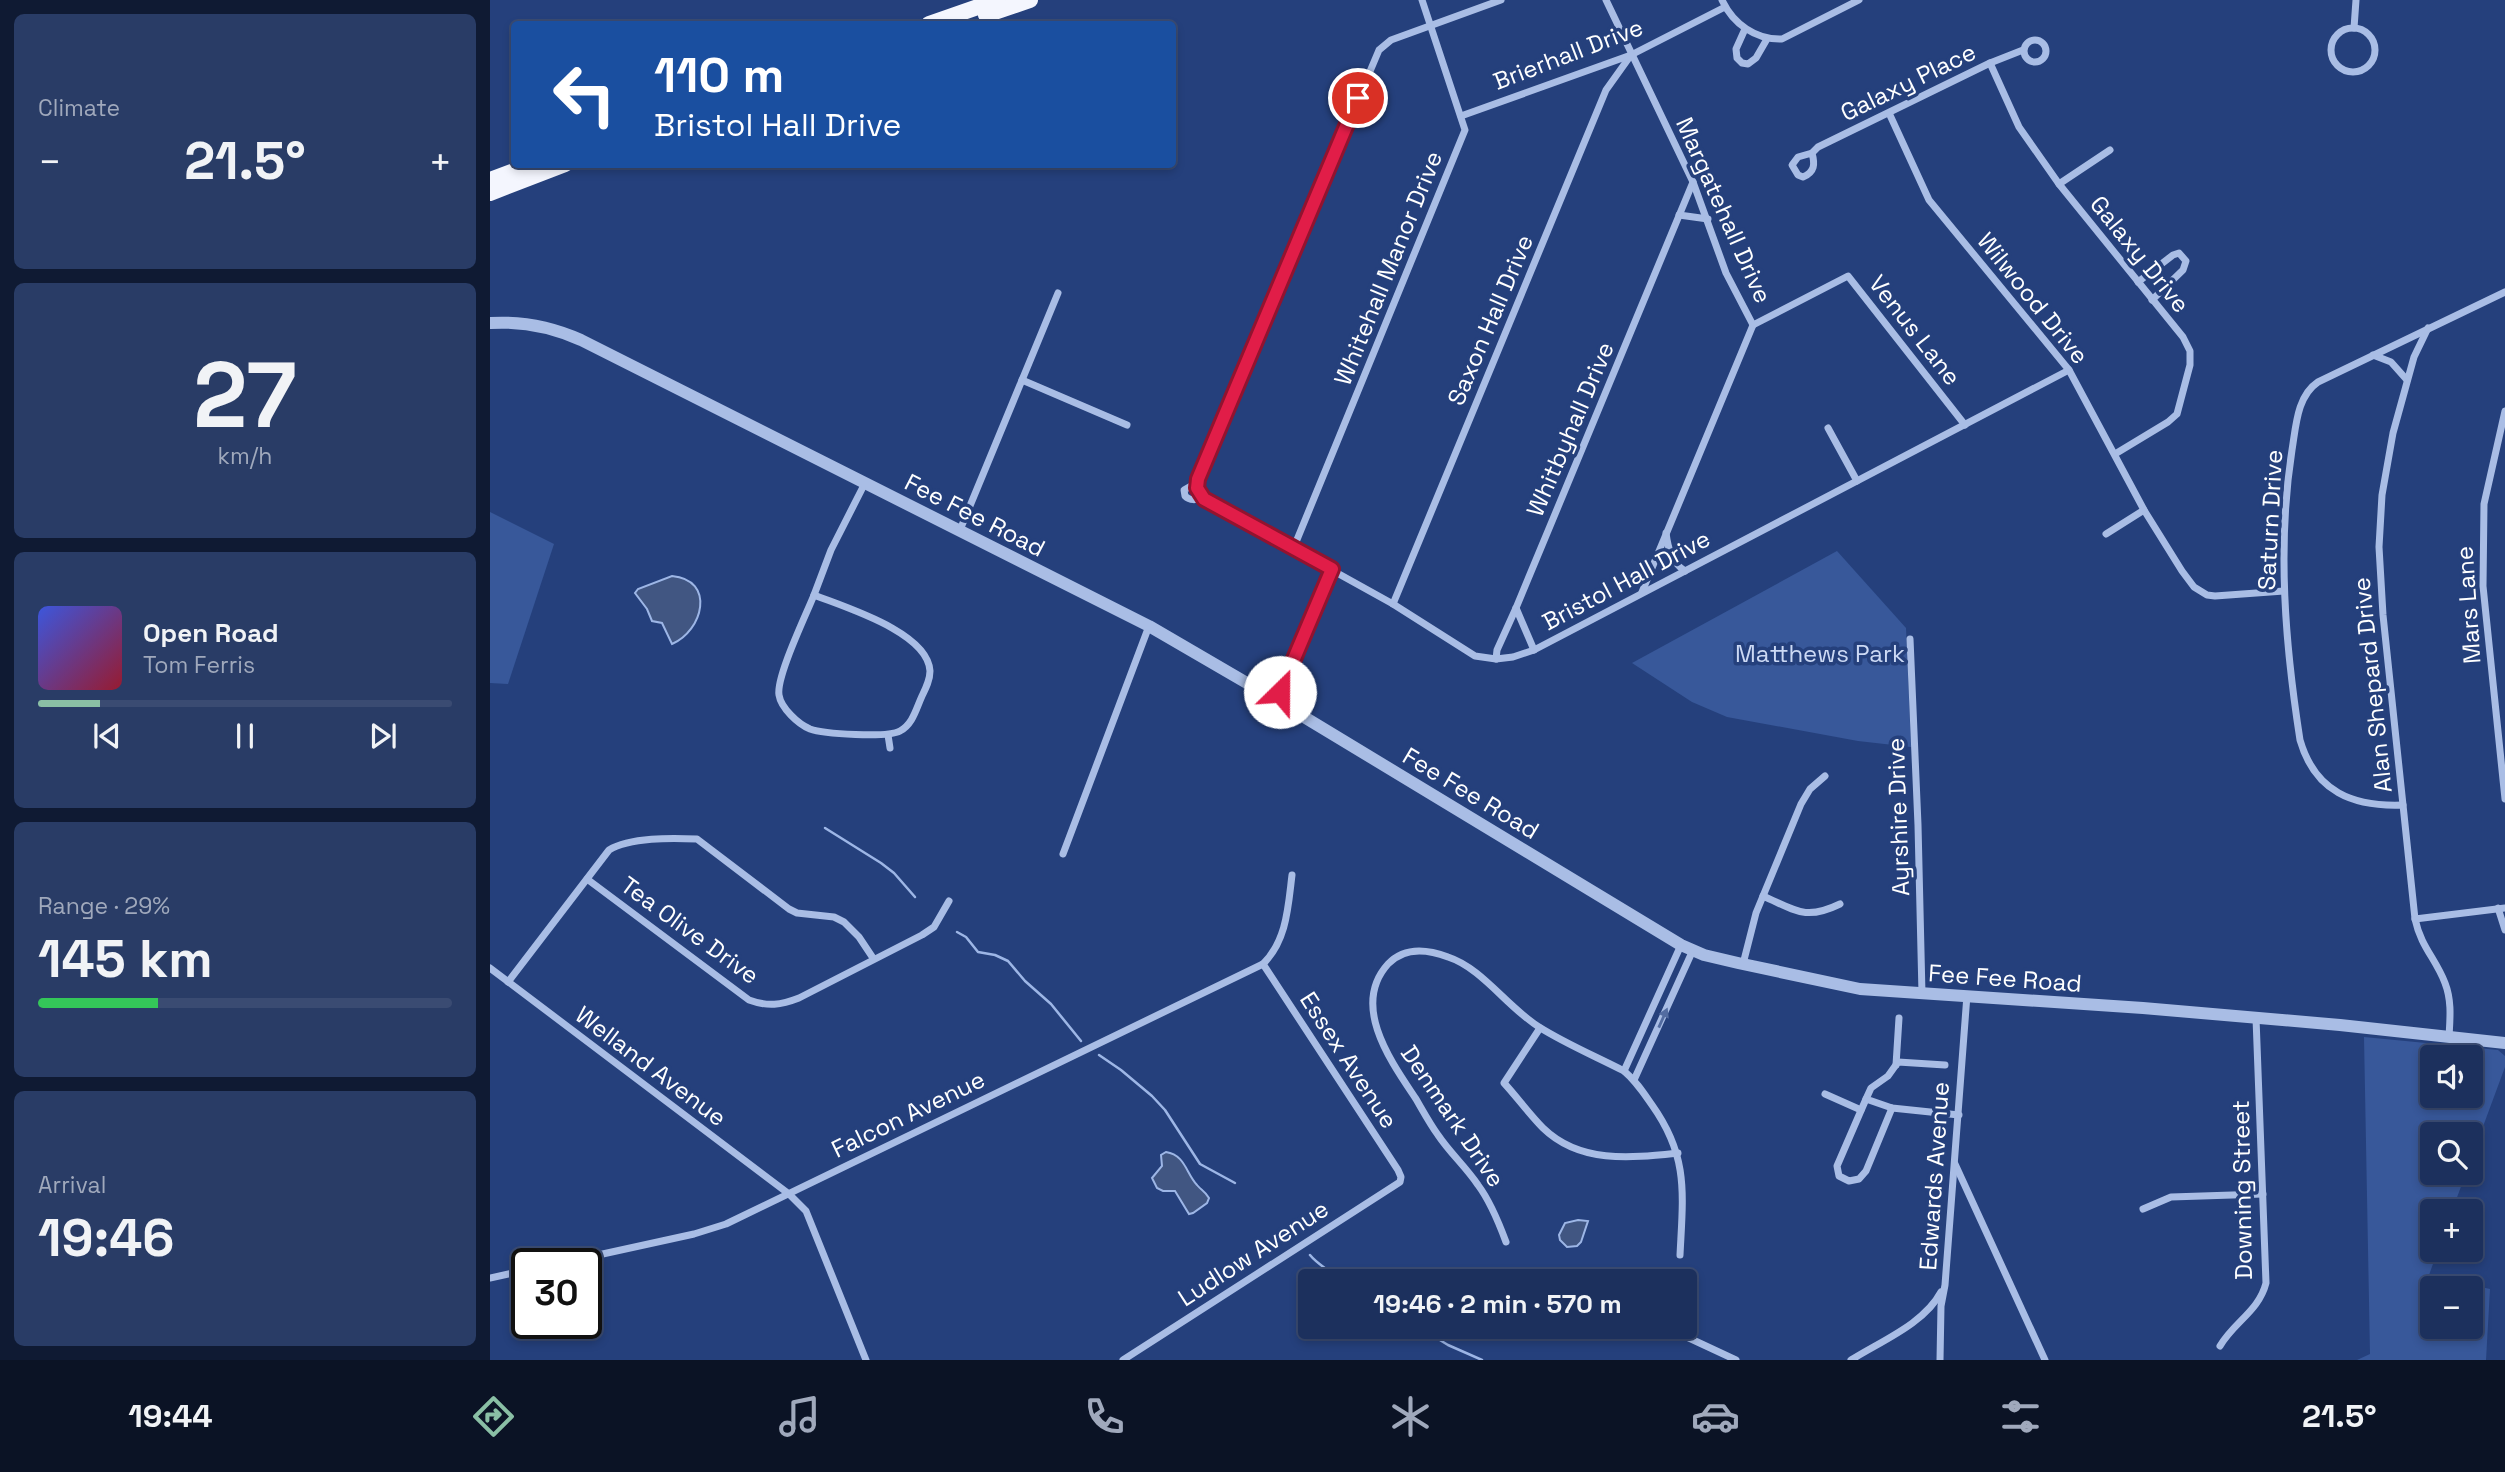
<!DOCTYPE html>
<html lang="en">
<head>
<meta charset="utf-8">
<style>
  body { margin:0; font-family:"Space Grotesk",sans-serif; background:#293c66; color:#f1f3f6; height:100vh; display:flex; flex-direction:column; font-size:26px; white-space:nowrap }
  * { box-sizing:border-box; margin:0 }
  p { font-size:23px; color:#a0a9bc }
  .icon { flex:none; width:38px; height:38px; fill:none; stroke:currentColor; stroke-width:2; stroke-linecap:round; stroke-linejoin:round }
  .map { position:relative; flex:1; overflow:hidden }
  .details { display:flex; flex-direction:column; gap:14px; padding:14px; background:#0f1a33; width:490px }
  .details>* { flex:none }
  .hud { position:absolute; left:21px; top:21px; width:665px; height:147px; border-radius:7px; box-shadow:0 4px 10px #0003,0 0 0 2px #3a4b72; background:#1a4fa0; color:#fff; overflow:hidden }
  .tools { position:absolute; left:1930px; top:1045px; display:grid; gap:14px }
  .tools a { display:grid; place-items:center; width:63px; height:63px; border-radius:7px; background:#1c305d; box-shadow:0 4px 10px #0003,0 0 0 2px #3a4b72; font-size:35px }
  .speed { position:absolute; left:21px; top:1248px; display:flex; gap:14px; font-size:35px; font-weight:700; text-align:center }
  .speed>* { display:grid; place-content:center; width:91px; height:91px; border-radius:50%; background:#1c305d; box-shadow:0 4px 10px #0003,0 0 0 2px #3a4b72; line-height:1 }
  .speed .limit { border:4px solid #111; border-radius:10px; background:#fff; color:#111 }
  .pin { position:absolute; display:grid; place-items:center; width:60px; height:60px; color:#fff; margin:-30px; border:4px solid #fff; border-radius:50%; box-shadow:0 2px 7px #0007 }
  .me { position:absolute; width:77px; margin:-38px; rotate:23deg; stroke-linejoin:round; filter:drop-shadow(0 0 5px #0008) }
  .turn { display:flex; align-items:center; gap:24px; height:147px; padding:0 28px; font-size:32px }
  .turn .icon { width:91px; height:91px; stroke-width:2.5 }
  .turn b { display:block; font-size:49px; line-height:60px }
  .big { font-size:52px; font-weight:800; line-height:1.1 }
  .details .tile { flex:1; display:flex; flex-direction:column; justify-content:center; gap:10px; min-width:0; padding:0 24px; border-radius:10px; background:#293c66 }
  .details .dial { align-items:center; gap:0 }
  .dial b { font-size:91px; line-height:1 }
  .song { display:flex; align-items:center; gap:21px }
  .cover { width:84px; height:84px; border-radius:10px; background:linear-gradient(135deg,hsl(230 70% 55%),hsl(350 70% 35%)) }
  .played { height:7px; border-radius:4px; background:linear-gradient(90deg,#8abfa5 15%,#3a4b72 15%) }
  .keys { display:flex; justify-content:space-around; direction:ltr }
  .heat { display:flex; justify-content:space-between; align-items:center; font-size:38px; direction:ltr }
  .charge { height:10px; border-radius:5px; background:linear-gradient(90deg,#34c759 29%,#3a4b72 0) }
  .trip { position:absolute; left:808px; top:1269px; width:399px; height:70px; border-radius:7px; background:#1c305d; box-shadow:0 4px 10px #0003,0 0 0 2px #3a4b72; font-weight:800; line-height:70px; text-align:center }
  .menu { display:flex; height:112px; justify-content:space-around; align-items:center; background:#0b1325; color:#a0a9bc }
  .menu .icon { width:49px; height:49px }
  .menu .on { color:#8abfa5 }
  .menu b { font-size:32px; color:#f1f3f6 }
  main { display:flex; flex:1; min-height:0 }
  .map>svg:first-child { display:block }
  .green { fill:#38589a; fill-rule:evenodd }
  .water { fill:#415682; stroke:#9db6e6; stroke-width:2 }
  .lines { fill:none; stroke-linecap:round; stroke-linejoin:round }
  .stream { stroke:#9db6e6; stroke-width:2.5 }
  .minor { stroke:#a9bde5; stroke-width:7 }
  .tertiary { stroke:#a9bde5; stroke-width:12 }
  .trunk { stroke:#f4f6fe; stroke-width:16 }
  .oneway { fill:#536ca1 }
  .route-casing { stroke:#92132f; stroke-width:18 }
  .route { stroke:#e11d48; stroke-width:12 }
  .labels { text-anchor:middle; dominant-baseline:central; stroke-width:7; stroke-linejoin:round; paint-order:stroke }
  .street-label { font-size:24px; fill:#fff; stroke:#25407c }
  .park-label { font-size:24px; fill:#ccd9f4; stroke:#25407c }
</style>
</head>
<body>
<main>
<section class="details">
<div class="tile"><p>Climate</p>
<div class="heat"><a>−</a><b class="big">21.5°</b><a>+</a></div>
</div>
<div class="tile dial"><b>27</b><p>km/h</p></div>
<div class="tile">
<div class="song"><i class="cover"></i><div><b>Open Road</b><p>Tom Ferris</p></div></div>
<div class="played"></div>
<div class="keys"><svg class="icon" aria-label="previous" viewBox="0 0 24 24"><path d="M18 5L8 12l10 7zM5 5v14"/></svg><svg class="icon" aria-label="pause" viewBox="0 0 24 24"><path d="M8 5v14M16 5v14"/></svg><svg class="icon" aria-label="next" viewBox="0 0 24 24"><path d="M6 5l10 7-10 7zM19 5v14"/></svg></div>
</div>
<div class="tile"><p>Range · 29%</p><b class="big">145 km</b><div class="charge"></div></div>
<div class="tile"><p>Arrival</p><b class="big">19:46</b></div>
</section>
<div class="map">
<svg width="2015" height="1360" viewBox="0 0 2015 1360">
  <rect width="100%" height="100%" fill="#25407c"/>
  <g class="green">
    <path d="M0 512 64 544 18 684 0 683Z"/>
    <path d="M1347 551 1416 628 1421 747 1368 741 1237 717 1202 702 1142 663Z"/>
    <path d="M1874 1037 2008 1050 2015 1056V1067L1981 1159V1134H1942V1172L1976 1173 1962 1211H1942V1250H1948L1939 1275 2000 1289 1996 1360H1867L1880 1354ZM1981 1057V1096H1942V1057ZM1981 1288V1326H1942V1288Z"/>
  </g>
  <g class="water">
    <path d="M182 576C226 580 213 631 182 644L172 623 162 621 157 609 145 593 148 589Z"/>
    <path d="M676 1152C695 1155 696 1173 707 1185 711 1190 715 1191 719 1198L717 1203 703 1213 699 1214 685 1191H673L667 1188 662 1178 672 1166 671 1155Z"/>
    <path d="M1088 1220 1098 1221 1091 1242 1087 1246 1077 1247 1070 1240 1069 1235 1075 1223Z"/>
  </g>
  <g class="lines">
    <g class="stream">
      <path d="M335 828 391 863 404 873 425 897"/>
      <path d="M467 932 476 937 488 952 505 955 518 961 535 981 561 1004 591 1041"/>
      <path d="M609 1055 631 1070 662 1096 675 1110 710 1164 745 1183"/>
      <path d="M820 1255C828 1265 840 1270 850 1281"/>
      <path d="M927 1326 958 1345 992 1360"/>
    </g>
    <g class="minor">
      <path d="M1011 0 901 40 889 50 708 479 707 488 714 499 903 604 985 656 1006 659 1023 657 1044 650 1579 370"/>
      <path d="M1116 0 1203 182 1236 273 1263 325 1152 592"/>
      <path d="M1232 0C1243 24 1266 40 1292 39L1369 0"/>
      <circle cx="1863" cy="50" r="22"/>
      <path d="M1864 28 1866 0"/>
      <path d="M1255 29 1246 49 1247 58 1252 63 1258 64 1266 58 1277 39"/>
      <circle cx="1545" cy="51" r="11"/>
      <path d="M1500 63 1529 127 1569 184 1693 337 1700 351V365L1687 414 1678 422 1625 454"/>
      <path d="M1399 113 1439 200 1579 370 1654 510 1692 571 1704 587 1717 595 1725 596 1794 591"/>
      <path d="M971 116 1141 55 1235 7"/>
      <path d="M1322 153C1325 164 1325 172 1313 177L1308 175 1302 165 1308 157 1322 153 1328 147 1500 63 1533 50"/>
      <path d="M1569 184 1620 150"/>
      <path d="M1189 215 1218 219"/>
      <path d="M1648 282 1683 255 1689 253 1696 261 1693 270 1662 300"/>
      <path d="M1263 325 1358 276 1475 425"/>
      <path d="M1938 328 1924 357 1903 433 1892 495 1889 547 1893 615 1925 919C1931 947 1946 959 1955 983 1962 1001 1960 1019 1959 1037"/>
      <path d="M1883 355 1901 362 1917 380"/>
      <path d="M532 380 637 425"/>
      <path d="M2015 411 1994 504 1993 586 2015 799"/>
      <path d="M1338 428 1367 481"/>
      <path d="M708 482 694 490 695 496C700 501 706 500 713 498"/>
      <path d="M470 530 568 293"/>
      <path d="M1176 533C1178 548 1181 562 1195 571"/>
      <path d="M1616 534 1654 510"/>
      <path d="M804 547 975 130 932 0"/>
      <path d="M324 595C354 607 438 632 440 671 440 680 436 688 432 696 426 709 423 724 410 731 398 738 333 734 320 729 308 724 291 708 289 695 286 677 316 615 324 595Z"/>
      <path d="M324 595 341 550 375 483"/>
      <path d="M903 604 1116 90 1141 55"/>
      <path d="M1026 608 1044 650"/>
      <path d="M1420 639 1428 825 1432 994"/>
      <path d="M1006 659 1007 650 1026 608 1203 182"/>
      <path d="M786 700 842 569"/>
      <path d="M398 735 400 748"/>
      <path d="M1913 805C1863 807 1825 792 1810 740 1795 644 1787 546 1802 450 1806 426 1807 396 1828 382L2015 292"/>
      <path d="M573 854 659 626"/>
      <path d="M97 879 259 1000C278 1007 291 1005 309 998L432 935 444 927 459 901"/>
      <path d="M1273 896C1305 910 1315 921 1350 904"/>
      <path d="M2008 908 2015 930"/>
      <path d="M1925 919 2015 908"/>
      <path d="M1253 964 1266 913 1311 804 1320 789 1335 776"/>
      <path d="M0 968 299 1194 316 1211 376 1360"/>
      <path d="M18 982 119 850C140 837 182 838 207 839L299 909 307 913 344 917 354 922 369 937 383 958"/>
      <path d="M1050 1028 1014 1083C1027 1097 1039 1114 1053 1128 1090 1164 1141 1158 1188 1153"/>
      <path d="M1406 1065 1409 1018"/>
      <path d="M1455 1065 1408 1062 1398 1076 1381 1088 1376 1099 1402 1108 1469 1115"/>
      <path d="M1134 1071 1191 945"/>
      <path d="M1144 1080 1203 950"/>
      <path d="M1335 1094 1371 1110"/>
      <path d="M1376 1099 1347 1166 1349 1176 1359 1181 1369 1179 1376 1171 1402 1108"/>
      <path d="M1465 1164 1555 1360"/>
      <path d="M1653 1209 1681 1197 1773 1194"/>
      <path d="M1016 1242C1009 1223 1000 1201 988 1185 976 1167 960 1153 948 1135 940 1124 933 1111 926 1099 902 1063 860 1006 898 964 914 947 937 949 958 957 992 968 1017 1007 1049 1027 1076 1044 1107 1057 1134 1071 1146 1081 1153 1092 1162 1105 1199 1157 1193 1194 1190 1255"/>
      <path d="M67 1264 204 1234 236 1224 773 964C797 940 798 907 802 875"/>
      <path d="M0 1278 37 1270"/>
      <path d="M1170 1326 1186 1332 1246 1360"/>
      <path d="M1730 1346C1744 1322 1769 1311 1776 1283L1766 1018"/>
      <path d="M633 1360 910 1182 911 1177 908 1170 773 964"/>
      <path d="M1361 1360C1391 1341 1434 1324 1451 1292"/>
      <path d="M1450 1360 1451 1306 1455 1285 1477 995"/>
    </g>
    <path class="tertiary" d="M0 323C32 321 62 327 91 340L659 626 786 700 1191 945 1214 955 1248 963 1370 989 1653 1008 1850 1025 2015 1043"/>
    <g class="trunk">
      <path d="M496 15 540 0"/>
      <path d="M439 24 508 0"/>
      <path d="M0 180 40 165"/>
      <path d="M0 193 75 164"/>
    </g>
  </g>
  <defs><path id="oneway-solid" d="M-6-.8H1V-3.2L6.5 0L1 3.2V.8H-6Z" transform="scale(1.75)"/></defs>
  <use class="oneway" href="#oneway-solid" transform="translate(1173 1018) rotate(-66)"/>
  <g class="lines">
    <g class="route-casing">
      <path id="route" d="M790 692 842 569 714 499 707 488 708 479 868 98"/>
    </g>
    <use href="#route" class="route"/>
  </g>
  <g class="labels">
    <g class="street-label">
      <text transform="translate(1078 54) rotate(-21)">Brierhall Drive</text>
      <text transform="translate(1418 82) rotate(-26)">Galaxy Place</text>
      <text transform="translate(1234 210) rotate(66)">Margatehall Drive</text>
      <text transform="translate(1650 254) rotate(51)">Galaxy Drive</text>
      <text transform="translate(898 268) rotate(-68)">Whitehall Manor Drive</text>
      <text transform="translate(1543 298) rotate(51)">Wilwood Drive</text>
      <text transform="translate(1000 320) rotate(-67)">Saxon Hall Drive</text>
      <text transform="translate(1425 330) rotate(52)">Venus Lane</text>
      <text transform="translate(1080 429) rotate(-67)">Whitbyhall Drive</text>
      <text transform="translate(485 515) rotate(27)">Fee Fee Road</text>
      <text transform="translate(1780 520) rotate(-87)">Saturn Drive</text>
      <text transform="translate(1136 580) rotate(-28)">Bristol Hall Drive</text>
      <text transform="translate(1978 605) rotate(-94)">Mars Lane</text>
      <text transform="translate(1882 685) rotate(-96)">Alan Shepard Drive</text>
      <text transform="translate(981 793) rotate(31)">Fee Fee Road</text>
      <text transform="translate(1408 817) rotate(-92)">Ayrshire Drive</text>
      <text transform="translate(200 930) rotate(36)">Tea Olive Drive</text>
      <text transform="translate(1515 978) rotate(4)">Fee Fee Road</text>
      <text transform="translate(859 1060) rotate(57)">Essex Avenue</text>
      <text transform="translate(161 1066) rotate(37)">Welland Avenue</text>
      <text transform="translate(418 1114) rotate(-26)">Falcon Avenue</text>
      <text transform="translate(963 1116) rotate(56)">Denmark Drive</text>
      <text transform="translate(1444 1176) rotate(-86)">Edwards Avenue</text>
      <text transform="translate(1752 1190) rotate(-91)">Downing Street</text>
      <text transform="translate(763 1253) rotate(-33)">Ludlow Avenue</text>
    </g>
    <g class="park-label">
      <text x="1330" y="653">Matthews Park</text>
    </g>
  </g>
</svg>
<div class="tools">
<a><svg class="icon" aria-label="sound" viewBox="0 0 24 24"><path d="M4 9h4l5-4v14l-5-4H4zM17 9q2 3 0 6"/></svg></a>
<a><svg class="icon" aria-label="search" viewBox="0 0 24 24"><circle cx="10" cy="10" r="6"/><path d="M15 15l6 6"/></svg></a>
<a>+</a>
<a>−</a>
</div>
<div class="speed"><div class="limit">30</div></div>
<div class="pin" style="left:868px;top:98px;background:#d93025"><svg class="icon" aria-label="arrive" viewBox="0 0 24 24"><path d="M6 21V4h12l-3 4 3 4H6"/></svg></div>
<svg class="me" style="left:790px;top:692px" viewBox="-20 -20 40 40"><circle r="19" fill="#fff"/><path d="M0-13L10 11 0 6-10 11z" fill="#e11d48"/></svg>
<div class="trip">19:46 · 2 min · 570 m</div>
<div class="hud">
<div class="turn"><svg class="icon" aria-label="left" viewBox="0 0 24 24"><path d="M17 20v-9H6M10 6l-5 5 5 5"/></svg><div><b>110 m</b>Bristol Hall Drive</div></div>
</div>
</div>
</main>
<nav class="menu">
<b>19:44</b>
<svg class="icon on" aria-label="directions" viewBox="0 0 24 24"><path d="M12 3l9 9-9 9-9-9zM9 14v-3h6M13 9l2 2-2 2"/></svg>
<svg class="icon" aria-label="music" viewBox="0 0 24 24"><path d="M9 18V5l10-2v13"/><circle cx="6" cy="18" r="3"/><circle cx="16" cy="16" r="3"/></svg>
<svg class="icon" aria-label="phone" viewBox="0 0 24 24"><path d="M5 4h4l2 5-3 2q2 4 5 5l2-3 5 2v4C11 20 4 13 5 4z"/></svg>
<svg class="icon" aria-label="climate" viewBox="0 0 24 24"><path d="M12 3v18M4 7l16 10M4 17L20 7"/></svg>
<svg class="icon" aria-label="car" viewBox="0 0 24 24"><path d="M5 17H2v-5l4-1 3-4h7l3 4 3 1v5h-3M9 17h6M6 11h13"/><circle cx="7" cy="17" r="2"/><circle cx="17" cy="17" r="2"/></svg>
<svg class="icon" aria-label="filters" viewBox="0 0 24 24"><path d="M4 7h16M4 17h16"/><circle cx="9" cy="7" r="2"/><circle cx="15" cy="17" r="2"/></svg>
<b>21.5°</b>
</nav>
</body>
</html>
